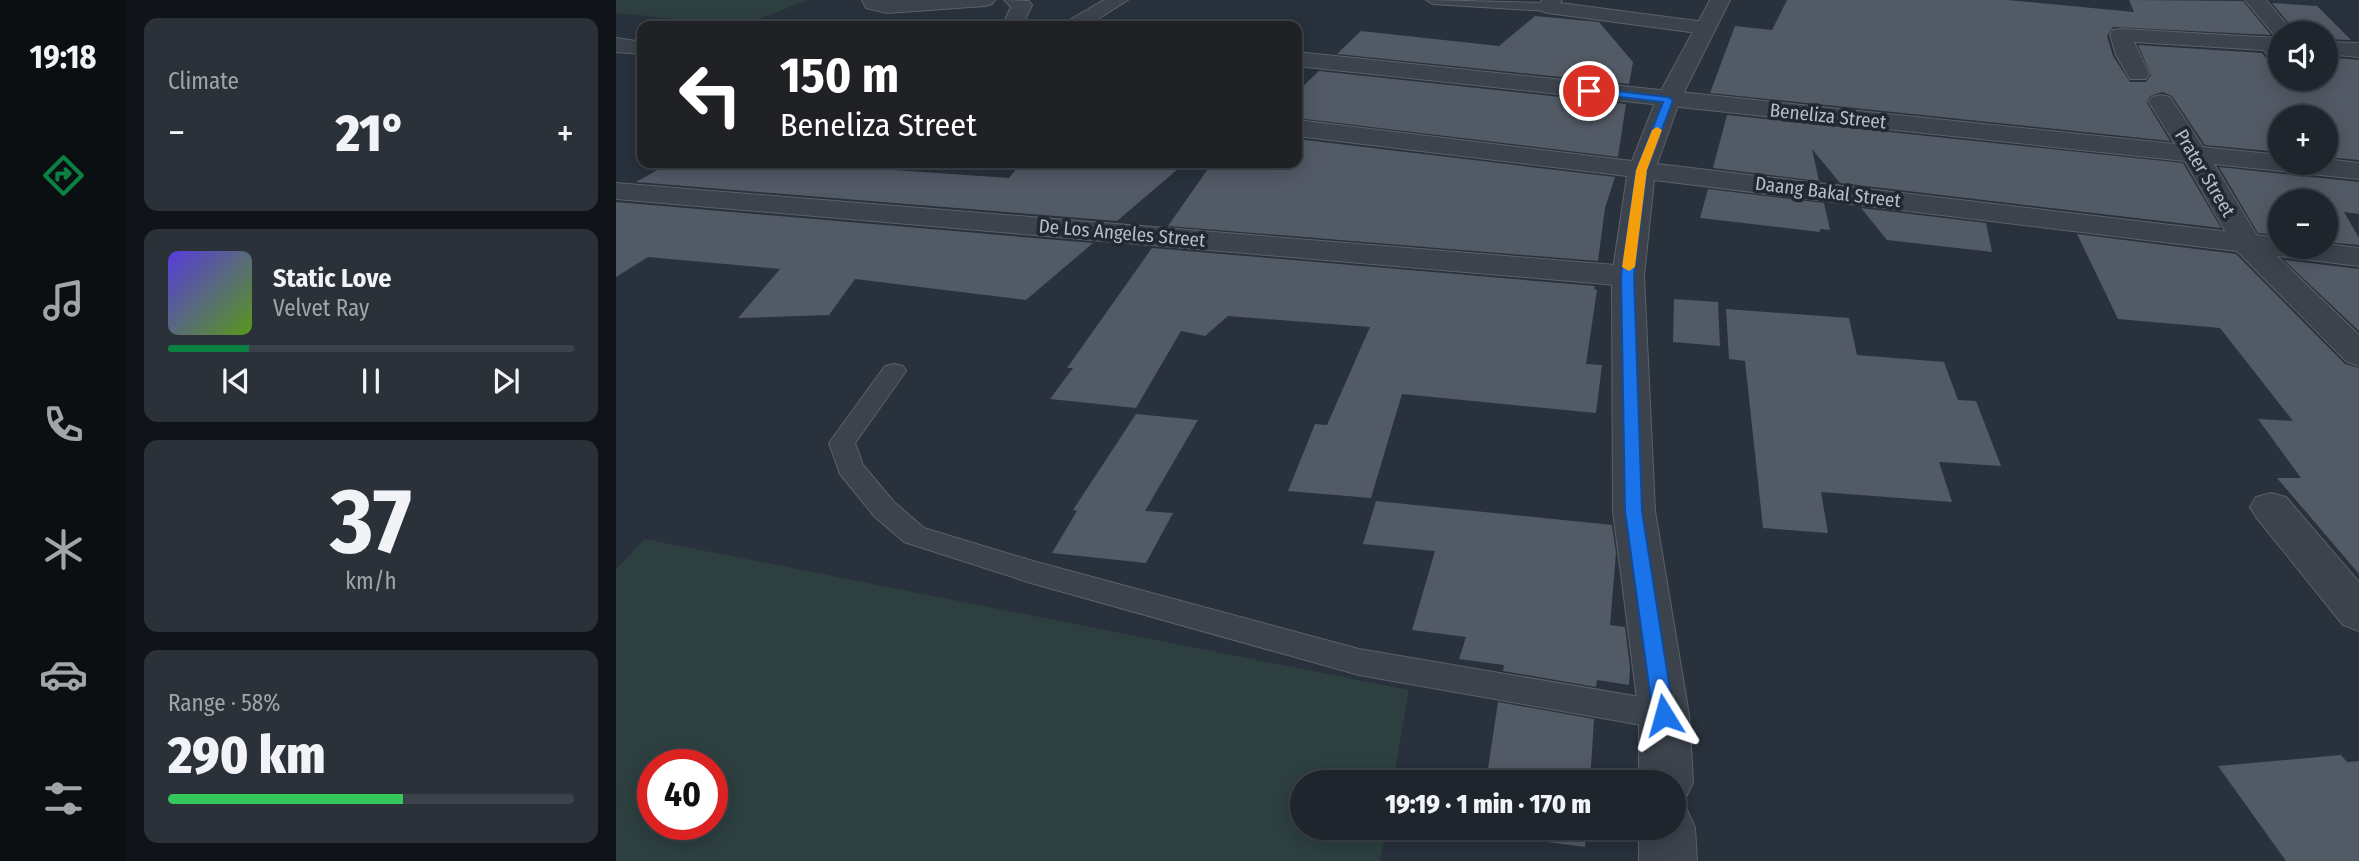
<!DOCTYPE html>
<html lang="en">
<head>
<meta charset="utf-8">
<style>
  body { margin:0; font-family:"Fira Sans Condensed",sans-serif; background:#2b3139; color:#f1f3f6; height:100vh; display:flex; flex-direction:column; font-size:26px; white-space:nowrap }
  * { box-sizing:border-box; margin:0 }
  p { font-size:23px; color:#a1a5aa }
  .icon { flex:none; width:38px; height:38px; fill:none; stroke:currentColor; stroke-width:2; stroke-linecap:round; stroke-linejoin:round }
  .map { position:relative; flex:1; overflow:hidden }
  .drawer { display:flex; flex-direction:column; gap:18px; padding:18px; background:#101419; width:490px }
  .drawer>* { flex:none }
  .guide { position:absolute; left:21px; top:21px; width:665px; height:147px; border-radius:14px; box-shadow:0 4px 18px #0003,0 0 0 2px #3c4249; background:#202124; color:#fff; overflow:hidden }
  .fabs { position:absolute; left:1652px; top:21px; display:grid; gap:14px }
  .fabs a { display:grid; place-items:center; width:70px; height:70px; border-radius:50%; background:#1e252d; box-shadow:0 4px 18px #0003,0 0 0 2px #3c4249; font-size:35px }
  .speed { position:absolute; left:21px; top:749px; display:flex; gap:14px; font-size:35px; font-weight:700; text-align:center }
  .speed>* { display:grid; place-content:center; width:91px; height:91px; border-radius:50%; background:#1e252d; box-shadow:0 4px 18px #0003,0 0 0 2px #3c4249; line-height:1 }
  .speed .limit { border:10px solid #d22; background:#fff; color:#111 }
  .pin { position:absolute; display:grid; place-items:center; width:60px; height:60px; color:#fff; margin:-30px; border:4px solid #fff; border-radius:50%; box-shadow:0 2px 7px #0007 }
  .me { position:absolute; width:77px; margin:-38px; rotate:352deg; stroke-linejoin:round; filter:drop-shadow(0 0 5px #0008) }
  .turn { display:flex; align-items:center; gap:24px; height:147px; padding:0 28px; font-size:32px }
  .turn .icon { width:91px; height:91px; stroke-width:2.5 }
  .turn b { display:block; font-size:49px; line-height:60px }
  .big { font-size:52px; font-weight:800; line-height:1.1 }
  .drawer .widget { flex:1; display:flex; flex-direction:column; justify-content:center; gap:10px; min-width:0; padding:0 24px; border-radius:14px; background:#2b3139 }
  .drawer .dial { align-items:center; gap:0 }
  .dial b { font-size:91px; line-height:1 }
  .song { display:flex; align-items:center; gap:21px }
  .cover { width:84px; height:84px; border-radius:10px; background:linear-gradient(135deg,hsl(250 70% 55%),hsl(90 70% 35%)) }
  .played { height:7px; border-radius:4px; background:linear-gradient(90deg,#0b8043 20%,#3c4249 20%) }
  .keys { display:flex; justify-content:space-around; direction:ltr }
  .heat { display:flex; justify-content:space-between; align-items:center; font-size:38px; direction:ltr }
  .charge { height:10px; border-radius:5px; background:linear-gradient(90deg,#34c759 58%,#3c4249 0) }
  .trip { position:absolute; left:674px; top:770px; width:396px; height:70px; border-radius:35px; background:#1e252d; box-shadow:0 4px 18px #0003,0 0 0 2px #3c4249; font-weight:800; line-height:70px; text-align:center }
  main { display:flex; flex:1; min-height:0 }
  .tabs { display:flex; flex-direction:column; width:126px; justify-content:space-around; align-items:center; background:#0c0f12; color:#a1a5aa }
  .tabs .icon { width:49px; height:49px }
  .tabs .active { color:#0b8043 }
  .tabs b { font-size:32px; color:#f1f3f6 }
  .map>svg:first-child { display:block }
  .green { fill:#2d3f3f; fill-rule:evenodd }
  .building { fill:#525a66 }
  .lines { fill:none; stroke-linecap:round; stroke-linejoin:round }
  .service-casing { stroke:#5a616a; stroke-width:2 }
  .minor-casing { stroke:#5a616a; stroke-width:2 }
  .tertiary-casing { stroke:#5a616a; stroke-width:2 }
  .service { fill:#3c434c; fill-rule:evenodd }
  .minor { fill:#3c434c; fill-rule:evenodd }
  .tertiary { fill:#3c434c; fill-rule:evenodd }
  .route { fill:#1a73e8; stroke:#114b97; stroke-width:2 }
  .slow { fill:#f59e0b }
  .labels { text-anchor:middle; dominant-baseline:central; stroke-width:7; stroke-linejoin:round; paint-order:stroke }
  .far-street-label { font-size:19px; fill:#b8bec7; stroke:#212831 }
</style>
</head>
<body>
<main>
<nav class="tabs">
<b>19:18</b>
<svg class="icon active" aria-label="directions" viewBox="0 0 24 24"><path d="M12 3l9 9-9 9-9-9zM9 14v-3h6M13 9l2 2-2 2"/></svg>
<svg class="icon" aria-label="music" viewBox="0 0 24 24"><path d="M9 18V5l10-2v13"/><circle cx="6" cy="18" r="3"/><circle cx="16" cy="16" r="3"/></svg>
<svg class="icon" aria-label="phone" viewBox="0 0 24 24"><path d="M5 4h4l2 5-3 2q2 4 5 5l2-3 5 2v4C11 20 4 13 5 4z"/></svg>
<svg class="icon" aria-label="climate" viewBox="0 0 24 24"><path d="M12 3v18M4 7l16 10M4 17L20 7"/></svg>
<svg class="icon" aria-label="car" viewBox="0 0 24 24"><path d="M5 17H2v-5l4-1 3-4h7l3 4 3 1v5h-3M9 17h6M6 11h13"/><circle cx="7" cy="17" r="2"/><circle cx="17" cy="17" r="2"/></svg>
<svg class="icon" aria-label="filters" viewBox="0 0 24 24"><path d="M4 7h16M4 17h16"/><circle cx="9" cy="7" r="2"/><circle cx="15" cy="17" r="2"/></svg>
</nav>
<section class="drawer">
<div class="widget"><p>Climate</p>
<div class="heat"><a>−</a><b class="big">21°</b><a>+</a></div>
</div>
<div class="widget">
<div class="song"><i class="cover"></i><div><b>Static Love</b><p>Velvet Ray</p></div></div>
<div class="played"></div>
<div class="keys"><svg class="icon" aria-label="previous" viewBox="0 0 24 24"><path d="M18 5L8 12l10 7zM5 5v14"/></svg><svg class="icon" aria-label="pause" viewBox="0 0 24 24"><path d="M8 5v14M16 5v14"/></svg><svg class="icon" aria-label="next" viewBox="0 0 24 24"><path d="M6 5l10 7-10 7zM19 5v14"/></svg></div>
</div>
<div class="widget dial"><b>37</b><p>km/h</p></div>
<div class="widget"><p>Range · 58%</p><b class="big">290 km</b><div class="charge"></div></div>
</section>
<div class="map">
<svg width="1743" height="861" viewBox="0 0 1743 861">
  <rect width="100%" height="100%" fill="#28313c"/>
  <g class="green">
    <path d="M0 0H192L126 26 0 13Z"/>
    <path d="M29 539 793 690 777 782H686V828H770L764 861H0V569ZM37 765H96V824H37Z"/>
  </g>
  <g class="building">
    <path d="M1171 0H1391L1518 12 1513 0 1627 1 1655 35 1497 27 1491 36 1497 56 1514 82H1530L1535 75 1522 45 1646 53 1657 67 1664 70V79H1710V57L1743 60V160L1710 157V117H1664V152L1589 145 1556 96 1546 92 1534 96 1531 103 1554 141 1094 93 1119 26 1156 30Z"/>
    <path d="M1656 3 1701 6 1735 40 1710 39V33H1681Z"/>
    <path d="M919 16 983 22 1017 62 1013 84 721 54 745 31 883 46Z"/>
    <path d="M703 71 1010 104 1002 157 681 118V92Z"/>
    <path d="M1111 115 1567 163 1605 228 1224 183 1196 149 1203 181 1097 168Z"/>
    <path d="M681 139 999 177 989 208 982 261 552 226 596 163H681Z"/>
    <path d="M54 163H241L235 167 393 178 405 163H569L501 221 20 182Z"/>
    <path d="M1603 167 1743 182V214L1728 212 1743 238V245L1710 242V201H1664V235L1642 233Z"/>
    <path d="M1092 189 1208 203 1214 230 1204 229V232L1084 218Z"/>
    <path d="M0 202 477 243 410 300 239 279 213 315 122 318 164 269 32 257 0 277Z"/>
    <path d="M1245 208 1370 223 1376 252 1271 240Z"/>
    <path d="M1461 234 1620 254 1729 364 1743 368V574L1661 478H1685L1642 419 1677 421 1604 328 1502 319Z"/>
    <path d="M536 248 979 286 978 289 981 290 970 364 986 365 980 413 786 394 755 498 672 491 699 424 711 425 754 327 612 316 589 336 565 331 520 408 434 399 457 368H451Z"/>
    <path d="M1668 260 1743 269V331Z"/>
    <path d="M1058 299 1102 302 1104 346 1057 342Z"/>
    <path d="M1110 309 1233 318 1241 355 1328 362 1342 400 1360 401 1385 466 1323 462 1336 502 1205 492 1212 533 1147 528 1129 361 1113 359Z"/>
    <path d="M520 414 582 420 529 511 557 513 530 563 436 553 461 511 457 510Z"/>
    <path d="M760 501 996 525 1000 553 994 625 1009 627 1014 668 1013 685 981 680 980 687 887 671 888 665 843 659 850 637 796 630 819 551 747 544Z"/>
    <path d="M882 702 978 719 974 782H870Z"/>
    <path d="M1725 755 1731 762 1743 761V861H1670L1602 766Z"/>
    <path d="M863 828H971L969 847 862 833Z"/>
  </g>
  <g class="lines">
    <g class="service-casing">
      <g id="service">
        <path d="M810 0 932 3 939 7 932 11 817 4Z"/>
        <path d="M1650 40C1663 43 1664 55 1664 67L1659 65 1643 44Z"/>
        <path d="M278 364 287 366 290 371 239 443 247 465 278 502 308 528 417 561 743 649 1048 701 1060 705 1065 715 1060 725 1048 729 743 675 415 583 288 542 258 516 224 474 213 443 269 366Z"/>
      </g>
    </g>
    <g class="minor-casing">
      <g id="minor">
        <path d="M246 0H379L376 4 369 6 271 13 250 8Z"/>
        <path d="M388 0 413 1 416 5 406 26H386L395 7Z"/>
        <path d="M488 0H512L471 26H447L450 22Z"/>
        <path d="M926 0H946L944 3 1089 22 1096 24 1099 28 1096 32 1089 34 932 13 925 11 922 7Z"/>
        <path d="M1629 0H1650L1678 33H1664V51L1518 42 1533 74 1530 79H1514L1500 55 1494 35 1497 30 1505 29 1663 38 1660 37Z"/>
        <path d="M1710 42 1743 43V57L1710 54Z"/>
        <path d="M681 52 1559 144 1533 102 1536 97 1545 95 1554 97 1587 147 1664 155V163H1710V159L1743 163V179L1598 164 1643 239 1743 335V366L1731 362 1620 250 1569 161 681 66Z"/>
        <path d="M0 183 1012 266 1023 269 1028 276 1023 283 1012 286 0 199Z"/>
        <path d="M1655 493 1670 497 1743 582V631L1727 625 1640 517 1634 507 1640 497Z"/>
      </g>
    </g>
    <g class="tertiary-casing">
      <g id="tertiary">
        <path d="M1094 0H1114L1064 100 1041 164 1664 238V247H1710V244L1743 248V266L1038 180 1028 276 1039 511 1073 715 1077 782 1069 799 1057 803V782H1023V715L997 511 996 276 1011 176 681 136V120L1016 161 1040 100Z"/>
        <path d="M0 38 26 42V54L0 52Z"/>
        <path d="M1057 805 1071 810 1079 828 1081 861H1023V828H1057Z"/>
      </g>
    </g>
    <use href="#service" class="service"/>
    <use href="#minor" class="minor"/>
    <use href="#tertiary" class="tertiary"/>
  </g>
  <path class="route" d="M973 88 1052 97 1057 100 1031 170 1018 276 1026 511 1058 715 1055 721 1048 723 1040 721 1037 715 1009 511 1005 276 1020 170 1047 102 969 93V89Z"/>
  <path class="slow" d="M1041 127 1046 130 1031 170 1019 267 1013 271 1006 267 1020 170 1036 130Z"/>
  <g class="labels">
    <g class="far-street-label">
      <text transform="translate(1212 116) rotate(6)">Beneliza Street</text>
      <text transform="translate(1589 173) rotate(59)">Prater Street</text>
      <text transform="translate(1212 192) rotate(7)">Daang Bakal Street</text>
      <text transform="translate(506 233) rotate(5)">De Los Angeles Street</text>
    </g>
  </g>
</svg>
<div class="fabs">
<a><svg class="icon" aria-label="sound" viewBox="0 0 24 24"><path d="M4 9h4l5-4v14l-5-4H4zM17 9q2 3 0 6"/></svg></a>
<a>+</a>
<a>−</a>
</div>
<div class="speed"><div class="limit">40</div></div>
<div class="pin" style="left:973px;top:91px;background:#d93025"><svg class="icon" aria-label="arrive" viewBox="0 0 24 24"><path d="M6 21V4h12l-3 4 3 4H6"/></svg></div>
<svg class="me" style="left:1048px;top:715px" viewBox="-20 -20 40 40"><path d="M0-17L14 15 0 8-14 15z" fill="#1a73e8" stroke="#fff" stroke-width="4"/></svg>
<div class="trip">19:19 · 1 min · 170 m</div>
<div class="guide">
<div class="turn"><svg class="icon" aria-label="left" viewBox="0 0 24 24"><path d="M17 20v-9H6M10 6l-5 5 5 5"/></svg><div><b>150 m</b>Beneliza Street</div></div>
</div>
</div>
</main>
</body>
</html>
